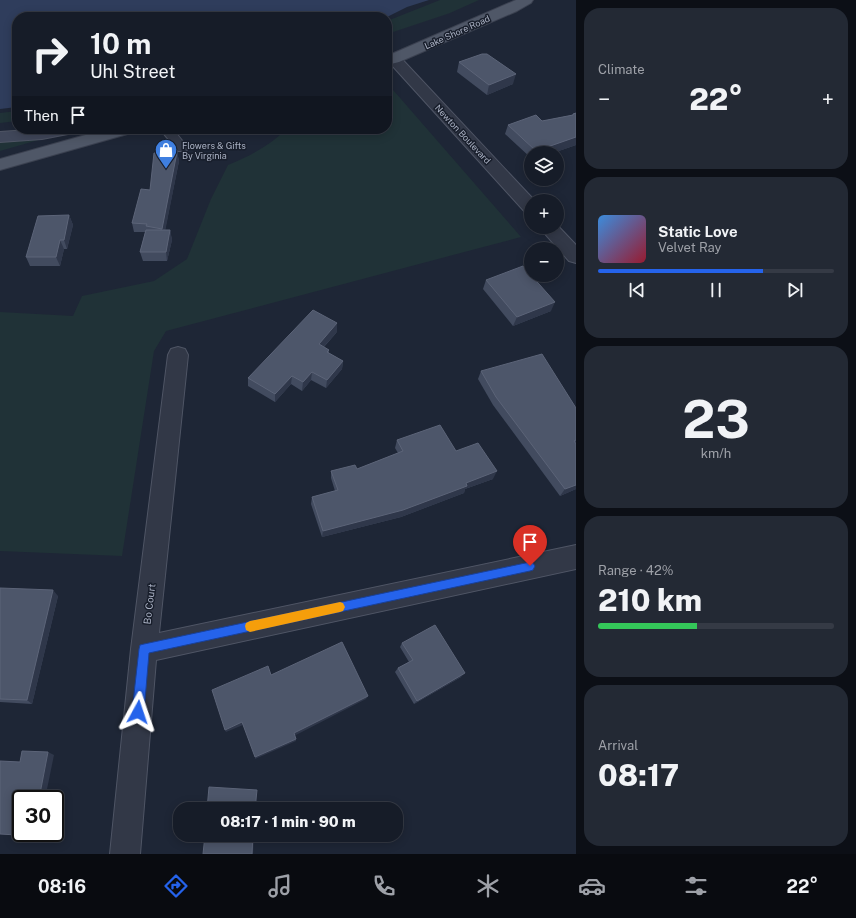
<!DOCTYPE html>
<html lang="en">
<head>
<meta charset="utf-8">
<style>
  body { margin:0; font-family:"Public Sans",sans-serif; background:#232934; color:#f1f3f6; height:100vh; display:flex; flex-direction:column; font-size:15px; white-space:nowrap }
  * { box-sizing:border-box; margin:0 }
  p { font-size:13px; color:#9ea1a8 }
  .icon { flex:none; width:22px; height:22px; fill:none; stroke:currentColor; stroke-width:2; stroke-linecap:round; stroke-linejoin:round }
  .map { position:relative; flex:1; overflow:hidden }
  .details { display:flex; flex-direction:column; gap:8px; padding:8px; background:#0c0f16; width:280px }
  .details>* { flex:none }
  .guide { position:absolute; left:12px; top:12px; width:380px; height:122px; border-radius:16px; box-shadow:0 2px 10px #0003,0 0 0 1px #353a45; background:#161c28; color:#f1f3f6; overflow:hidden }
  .fabs { position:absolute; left:524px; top:146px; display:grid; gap:8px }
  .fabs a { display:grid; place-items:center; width:40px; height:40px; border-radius:50%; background:#161c28; box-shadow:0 2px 10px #0003,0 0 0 1px #353a45; font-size:20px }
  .speed { position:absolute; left:12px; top:790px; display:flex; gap:8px; font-size:20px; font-weight:700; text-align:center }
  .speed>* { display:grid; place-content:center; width:52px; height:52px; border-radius:50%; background:#161c28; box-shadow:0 2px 10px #0003,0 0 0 1px #353a45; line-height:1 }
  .speed .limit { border:2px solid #111; border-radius:6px; background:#fff; color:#111 }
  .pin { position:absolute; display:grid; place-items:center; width:34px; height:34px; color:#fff; margin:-41px -17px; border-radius:50% 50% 50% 0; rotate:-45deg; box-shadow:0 0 4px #0007 }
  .pin .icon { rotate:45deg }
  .me { position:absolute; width:44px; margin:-22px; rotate:5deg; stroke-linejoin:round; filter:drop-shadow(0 0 3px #0008) }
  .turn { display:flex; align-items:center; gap:14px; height:84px; padding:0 12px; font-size:18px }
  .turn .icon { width:52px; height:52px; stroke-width:2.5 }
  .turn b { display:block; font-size:28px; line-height:34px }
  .then { display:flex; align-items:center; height:38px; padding:0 12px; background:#0003; gap:8px; font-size:15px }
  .big { font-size:30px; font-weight:800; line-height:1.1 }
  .details .widget { flex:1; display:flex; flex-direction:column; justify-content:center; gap:6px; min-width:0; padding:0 14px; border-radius:16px; background:#232934 }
  .details .dial { align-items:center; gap:0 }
  .dial b { font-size:52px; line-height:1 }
  .song { display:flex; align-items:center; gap:12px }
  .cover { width:48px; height:48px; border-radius:6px; background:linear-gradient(135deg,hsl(210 70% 55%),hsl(350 70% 35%)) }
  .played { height:4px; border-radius:2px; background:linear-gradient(90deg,#2563eb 70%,#353a45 70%) }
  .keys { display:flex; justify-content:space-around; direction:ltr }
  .heat { display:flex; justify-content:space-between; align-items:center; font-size:22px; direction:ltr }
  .charge { height:6px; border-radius:3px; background:linear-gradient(90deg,#34c759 42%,#353a45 0) }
  .trip { position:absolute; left:173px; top:802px; width:230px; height:40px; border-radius:16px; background:#161c28; box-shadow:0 2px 10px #0003,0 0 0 1px #353a45; font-weight:800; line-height:40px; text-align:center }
  .dock { display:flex; height:64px; justify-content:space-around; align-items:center; background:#090b10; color:#9ea1a8 }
  .dock .icon { width:28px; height:28px }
  .dock .selected { color:#2563eb }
  .dock b { font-size:18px; color:#f1f3f6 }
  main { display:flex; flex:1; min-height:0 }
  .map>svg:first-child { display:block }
  .green { fill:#203237 }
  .water { fill:#2f3d5c }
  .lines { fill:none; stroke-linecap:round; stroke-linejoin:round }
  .lane-casing { stroke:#4f5565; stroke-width:2 }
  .street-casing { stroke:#4f5565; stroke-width:2 }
  .secondary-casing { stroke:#4f5565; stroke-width:2 }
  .primary-casing { stroke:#3b4150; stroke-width:2 }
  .lane { fill:#323847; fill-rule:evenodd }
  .street { fill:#323847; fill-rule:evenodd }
  .secondary { fill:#40475a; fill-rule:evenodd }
  .primary { fill:#4f5767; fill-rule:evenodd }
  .wall { fill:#424b5f }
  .shaded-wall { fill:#2f374a }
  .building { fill:#4d566a; stroke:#5c6478 }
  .route { fill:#2563eb; stroke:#184099 }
  .slow { fill:#f59e0b }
  .labels { text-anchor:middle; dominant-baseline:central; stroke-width:3; stroke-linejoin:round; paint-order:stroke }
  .far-street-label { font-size:9px; fill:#abb2c4; stroke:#181e2b }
  .far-poi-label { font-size:9px; fill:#abb2c4; stroke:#181e2b; text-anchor:start }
  .street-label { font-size:10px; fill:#abb2c4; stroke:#181e2b }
</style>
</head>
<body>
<main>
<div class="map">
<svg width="576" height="854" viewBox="0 0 576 854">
  <rect width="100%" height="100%" fill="#1e2636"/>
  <g class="green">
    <path d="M440 0H479L450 13 387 34V21Z"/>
    <path d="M387 83 521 237 166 331 154 351 122 556 0 551V312L73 316 82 296 154 281 187 259 211 199 228 165C249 156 270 146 286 129H387Z"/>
    <path d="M17 111V121L0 123V113Z"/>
    <path d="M56 135 0 151V142Z"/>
  </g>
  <path class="water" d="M0 0H429L407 7 387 17H17V107L0 109Z"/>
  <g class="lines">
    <g class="lane-casing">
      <path id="lane" d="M160 129H173L188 148 186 151H178Z"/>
    </g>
    <g class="street-casing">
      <g id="street">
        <path d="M394 55 399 56 535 201H531V214L525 212 389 62 387 59 389 56Z"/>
        <path d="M557 225 576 245V263L569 261 539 227H557Z"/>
        <path d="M178 347 185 349 188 355 159 633 576 545V569L156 660 140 854H110L131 649 168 355 171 349Z"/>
      </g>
    </g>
    <g class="secondary-casing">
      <path id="secondary" d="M42 129H75L73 133 42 139 0 142V132Z"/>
    </g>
    <g class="primary-casing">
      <g id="primary">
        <path d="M516 0H533L531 3 517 11 399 62 387 65V56Z"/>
        <path d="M107 129H133L131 133 0 170V159Z"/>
      </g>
    </g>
    <use href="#lane" class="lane"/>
    <use href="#street" class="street"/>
    <use href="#secondary" class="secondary"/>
    <use href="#primary" class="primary"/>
  </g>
  <g class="wall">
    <path d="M459 62 513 84 487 95 457 72Z"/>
    <path d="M576 113V145L553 153H531V158L505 134 508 125 542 121 573 115V114Z"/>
    <path d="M177 152 179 161 165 230H170L172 240 167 261H143L140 252 145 232H134L132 223 150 190Z"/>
    <path d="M69 215 73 225 67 249H64L60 266H30L26 257Z"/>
    <path d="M486 280 551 311 513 326 483 289Z"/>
    <path d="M337 332 324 347 329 350V353L343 361 342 369 326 388 311 380 302 391 291 384 275 402 248 386V378Z"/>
    <path d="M481 371 576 408V489L560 496 493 405 478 379Z"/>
    <path d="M397 440 456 451 493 479 465 489 464 493 401 517 322 537 311 504 312 497 335 491 331 478V471L357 469 398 453 395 448Z"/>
    <path d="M0 588 58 596 32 704 0 702Z"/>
    <path d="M402 643 461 677 414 704 395 672 398 668 409 662 400 647Z"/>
  </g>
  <g class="shaded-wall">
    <path d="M516 74 513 84 487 95 489 85Z"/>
    <path d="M576 137V145L553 153H535L536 151Z"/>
    <path d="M177 152 179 161 164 237 162 229Z"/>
    <path d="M69 215 73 225 67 249 64 240Z"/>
    <path d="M170 230 172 240 167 261 166 252Z"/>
    <path d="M60 240 64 249 60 266 56 257Z"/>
    <path d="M555 302 551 311 513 326 517 317Z"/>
    <path d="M337 323V332L318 353 319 344Z"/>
    <path d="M343 361 342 369 326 388 327 380Z"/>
    <path d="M312 372 311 380 302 391 303 382Z"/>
    <path d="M292 376 291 384 275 402V394Z"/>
    <path d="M497 471 493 479 465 489 464 493 401 517 322 537 323 531Z"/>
    <path d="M576 485V489L560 496 565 489Z"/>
    <path d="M53 590 58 596 32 704 27 700Z"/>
    <path d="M465 673 461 677 414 704 417 701Z"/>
    <path d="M368 696 366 699 294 736V733Z"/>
    <path d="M242 722 243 725 226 732 225 730Z"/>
    <path d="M296 739V741L255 759V757Z"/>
    <path d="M48 752 54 755 45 799H39Z"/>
    <path d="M257 790V792L256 809H255Z"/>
    <path d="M21 816V833H24V836L17 835Z"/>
    <path d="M253 835H254L253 854H252Z"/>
  </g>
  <g class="building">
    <path d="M482 54H487L516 74 489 85 459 62Z"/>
    <path d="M576 113V137L536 151 508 125 536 115 542 121 573 115V114Z"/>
    <path d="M177 152 162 229 146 226 147 224 132 223 141 189 150 190 154 153Z"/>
    <path d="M69 215 64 240H60L56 257H26L38 216Z"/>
    <path d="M146 230H170L166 252H140Z"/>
    <path d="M523 266 555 302 517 317 486 280Z"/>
    <path d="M313 310 337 323 319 344 329 350 327 352 343 361 327 380 312 372 303 382 292 376 275 394 248 378Z"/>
    <path d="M542 354 576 408V440L574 441 576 444V485L565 489 496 397 481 371Z"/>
    <path d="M440 425 456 451 478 443 497 471 466 483 467 486 403 510 323 531 312 497 338 490 331 471 355 465 357 469 403 451 397 440Z"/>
    <path d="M0 588 53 590 27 700 0 699Z"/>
    <path d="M435 625 465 673 417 701 398 668 413 660 402 643Z"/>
    <path d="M342 642 368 696 294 733 296 739 255 757 242 722 225 730 212 690 268 666 271 675Z"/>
    <path d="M22 751 48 752 39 799H21V816L17 835 0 834V761L20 762Z"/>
    <path d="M209 787 257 790 255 809H207Z"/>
    <path d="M205 835H253L252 854H203Z"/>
  </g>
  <path class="route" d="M530 562 533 563 535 566 533 570 530 571 149 653 144 712 142 716 138 718 134 716 132 712 139 649 140 645 144 644Z"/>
  <path class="slow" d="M340 602 343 603 345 607 343 611 340 612 250 632 246 630 245 626 246 623 250 621Z"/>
  <defs>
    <g id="shop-pin" transform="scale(1.15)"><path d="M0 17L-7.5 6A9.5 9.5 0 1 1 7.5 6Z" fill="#3f7fe0" stroke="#181e2b"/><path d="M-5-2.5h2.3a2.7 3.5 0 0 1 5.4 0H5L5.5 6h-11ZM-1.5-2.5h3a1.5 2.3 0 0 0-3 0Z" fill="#fff"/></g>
  </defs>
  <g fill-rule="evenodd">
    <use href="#shop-pin" x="166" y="150"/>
  </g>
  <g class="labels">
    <g class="far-street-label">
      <text transform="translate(457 32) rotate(-24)">Lake Shore Road</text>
      <text transform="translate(463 134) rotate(47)">Newton Boulevard</text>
    </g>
    <g class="far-poi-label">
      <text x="182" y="145">Flowers &amp; Gifts<tspan x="182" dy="10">By Virginia</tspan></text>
    </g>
    <g class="street-label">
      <text transform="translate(149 604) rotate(-83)">Bo Court</text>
    </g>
  </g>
</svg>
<div class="fabs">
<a><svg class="icon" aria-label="layers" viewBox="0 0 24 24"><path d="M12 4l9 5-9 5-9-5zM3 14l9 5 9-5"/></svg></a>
<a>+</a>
<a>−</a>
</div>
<div class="speed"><div class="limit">30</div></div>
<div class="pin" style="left:530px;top:566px;background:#d93025"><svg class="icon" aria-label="arrive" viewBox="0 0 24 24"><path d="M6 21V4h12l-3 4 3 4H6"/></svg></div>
<svg class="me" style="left:138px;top:712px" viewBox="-20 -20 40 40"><path d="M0-17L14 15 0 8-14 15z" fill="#2563eb" stroke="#fff" stroke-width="4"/></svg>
<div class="trip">08:17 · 1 min · 90 m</div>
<div class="guide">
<div class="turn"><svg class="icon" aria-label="right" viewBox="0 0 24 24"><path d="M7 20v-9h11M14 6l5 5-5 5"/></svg><div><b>10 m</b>Uhl Street</div></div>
<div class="then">Then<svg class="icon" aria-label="arrive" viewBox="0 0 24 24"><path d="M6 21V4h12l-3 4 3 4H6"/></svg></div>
</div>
</div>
<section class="details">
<div class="widget"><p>Climate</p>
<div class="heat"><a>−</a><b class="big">22°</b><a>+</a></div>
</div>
<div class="widget">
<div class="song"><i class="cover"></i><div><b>Static Love</b><p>Velvet Ray</p></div></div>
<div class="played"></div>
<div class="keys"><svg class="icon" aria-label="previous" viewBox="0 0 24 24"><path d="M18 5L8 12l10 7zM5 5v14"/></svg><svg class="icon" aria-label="pause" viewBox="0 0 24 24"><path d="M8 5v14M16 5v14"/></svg><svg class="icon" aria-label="next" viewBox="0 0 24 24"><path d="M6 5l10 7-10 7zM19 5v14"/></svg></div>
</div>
<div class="widget dial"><b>23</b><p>km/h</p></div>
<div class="widget"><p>Range · 42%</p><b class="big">210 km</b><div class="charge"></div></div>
<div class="widget"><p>Arrival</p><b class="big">08:17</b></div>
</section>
</main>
<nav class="dock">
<b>08:16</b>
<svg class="icon selected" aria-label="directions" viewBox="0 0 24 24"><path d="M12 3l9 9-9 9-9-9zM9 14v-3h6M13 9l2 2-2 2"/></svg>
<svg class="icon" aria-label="music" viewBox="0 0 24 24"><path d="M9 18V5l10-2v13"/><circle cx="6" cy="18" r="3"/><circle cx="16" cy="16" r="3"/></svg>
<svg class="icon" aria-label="phone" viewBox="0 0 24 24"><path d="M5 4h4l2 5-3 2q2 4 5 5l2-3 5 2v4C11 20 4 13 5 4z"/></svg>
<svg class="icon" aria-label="climate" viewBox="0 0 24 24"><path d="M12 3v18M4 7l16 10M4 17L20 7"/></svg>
<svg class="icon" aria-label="car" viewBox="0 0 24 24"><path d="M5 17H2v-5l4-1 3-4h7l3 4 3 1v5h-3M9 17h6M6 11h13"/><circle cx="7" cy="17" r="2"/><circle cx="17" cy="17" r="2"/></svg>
<svg class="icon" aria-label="filters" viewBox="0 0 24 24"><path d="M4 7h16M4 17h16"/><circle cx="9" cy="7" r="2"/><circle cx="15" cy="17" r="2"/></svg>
<b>22°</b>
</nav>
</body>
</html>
